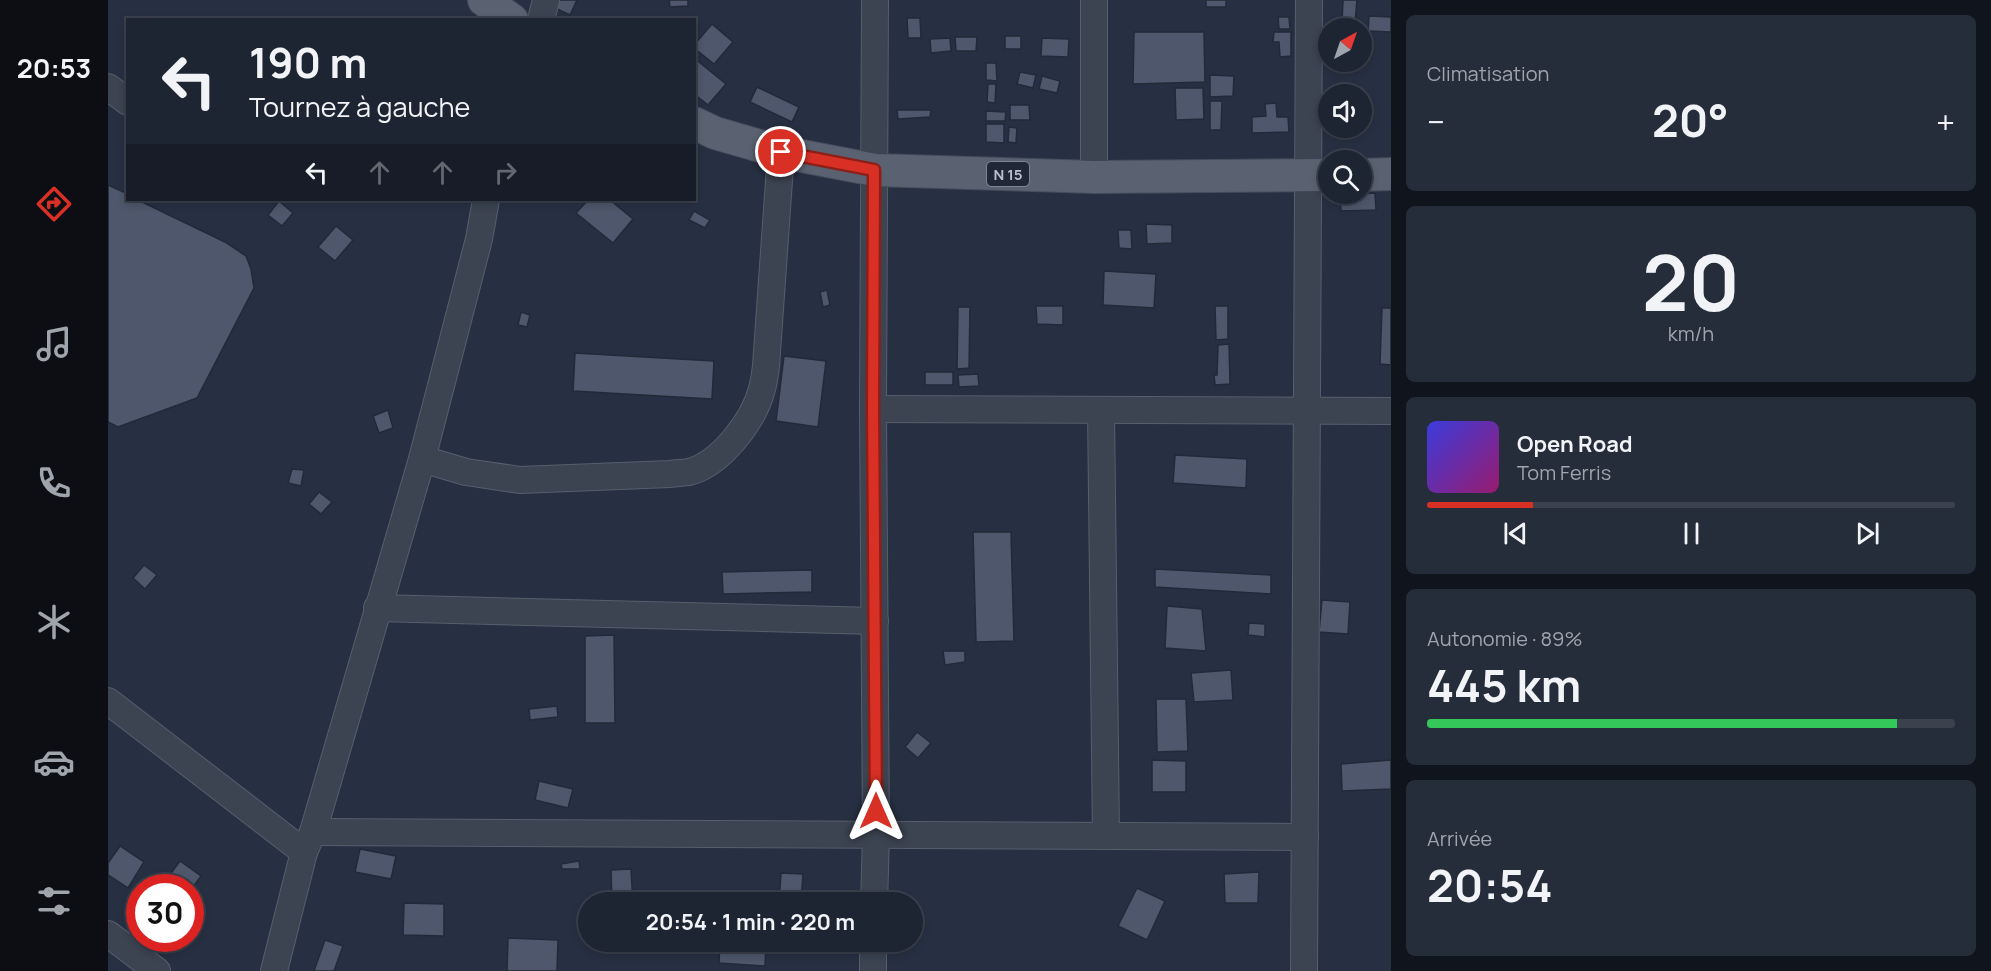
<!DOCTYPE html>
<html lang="fr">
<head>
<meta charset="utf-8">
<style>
  body { margin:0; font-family:Manrope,sans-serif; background:#252c3a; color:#f1f3f6; height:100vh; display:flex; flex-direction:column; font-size:22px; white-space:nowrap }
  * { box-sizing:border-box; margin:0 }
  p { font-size:20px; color:#a0a4ac }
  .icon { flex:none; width:33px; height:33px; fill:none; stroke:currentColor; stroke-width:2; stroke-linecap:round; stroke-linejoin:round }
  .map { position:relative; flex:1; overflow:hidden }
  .side { display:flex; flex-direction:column; gap:15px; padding:15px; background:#10141c; width:600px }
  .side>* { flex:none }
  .top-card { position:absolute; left:18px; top:18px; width:570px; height:183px; border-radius:0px; box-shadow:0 3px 9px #0003,0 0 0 2px #3b414d; background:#1d2432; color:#f1f3f6; overflow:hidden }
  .needle { width:39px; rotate:40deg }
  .buttons { position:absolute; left:1210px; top:18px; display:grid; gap:12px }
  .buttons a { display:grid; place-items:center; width:54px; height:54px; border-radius:50%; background:#1d2432; box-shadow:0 3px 9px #0003,0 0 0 2px #3b414d; font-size:30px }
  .speed { position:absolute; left:18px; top:874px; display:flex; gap:12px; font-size:30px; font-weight:700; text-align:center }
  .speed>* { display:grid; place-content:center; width:78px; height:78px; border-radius:50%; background:#1d2432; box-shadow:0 3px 9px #0003,0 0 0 2px #3b414d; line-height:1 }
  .speed .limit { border:9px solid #d22; background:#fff; color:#111 }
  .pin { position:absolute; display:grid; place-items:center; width:51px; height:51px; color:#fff; margin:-26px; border:3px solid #fff; border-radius:50%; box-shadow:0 2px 6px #0007 }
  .me { position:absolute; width:66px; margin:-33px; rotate:0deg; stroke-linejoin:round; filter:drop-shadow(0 0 4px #0008) }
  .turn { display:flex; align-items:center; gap:21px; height:126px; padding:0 24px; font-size:27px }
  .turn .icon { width:78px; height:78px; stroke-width:2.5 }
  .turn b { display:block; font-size:42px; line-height:51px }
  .lanes { display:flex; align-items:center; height:57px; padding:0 24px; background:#0003; justify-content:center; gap:30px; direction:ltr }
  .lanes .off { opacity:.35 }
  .big { font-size:45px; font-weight:700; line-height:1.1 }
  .side .card { flex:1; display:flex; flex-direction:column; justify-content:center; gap:9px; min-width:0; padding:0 21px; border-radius:9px; background:#252c3a }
  .side .dial { align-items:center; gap:0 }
  .dial b { font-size:78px; line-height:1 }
  .song { display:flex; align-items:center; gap:18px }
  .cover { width:72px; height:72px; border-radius:9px; background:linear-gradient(135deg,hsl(240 70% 55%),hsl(320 70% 35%)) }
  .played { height:6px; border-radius:3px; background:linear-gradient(90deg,#d93025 20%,#3b414d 20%) }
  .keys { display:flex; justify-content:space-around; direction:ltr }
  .heat { display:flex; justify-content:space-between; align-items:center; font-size:33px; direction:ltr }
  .charge { height:9px; border-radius:4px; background:linear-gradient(90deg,#34c759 89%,#3b414d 0) }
  .trip { position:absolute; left:470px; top:892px; width:345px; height:60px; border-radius:30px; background:#1d2432; box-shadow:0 3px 9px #0003,0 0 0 2px #3b414d; font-weight:700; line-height:60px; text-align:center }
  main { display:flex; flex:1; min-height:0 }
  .menu { display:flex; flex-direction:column; width:108px; justify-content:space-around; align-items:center; background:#0c0e14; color:#a0a4ac }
  .menu .icon { width:42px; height:42px }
  .menu .selected { color:#d93025 }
  .menu b { font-size:27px; color:#f1f3f6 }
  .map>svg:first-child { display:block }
  .building { fill:#4e576b; stroke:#222a39; stroke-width:1.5 }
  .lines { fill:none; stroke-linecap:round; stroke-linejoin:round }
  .minor-casing { stroke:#575e6c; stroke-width:28 }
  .major-casing { stroke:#454c5b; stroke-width:34 }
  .minor { stroke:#3c4351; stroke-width:26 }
  .major { stroke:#5a6271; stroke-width:32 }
  .route-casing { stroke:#8d1f18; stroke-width:15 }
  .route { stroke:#d93025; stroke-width:10 }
  .labels { text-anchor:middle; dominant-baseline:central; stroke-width:6; stroke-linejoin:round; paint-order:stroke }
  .shield { fill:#202837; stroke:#8b919f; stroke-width:1.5 }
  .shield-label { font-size:15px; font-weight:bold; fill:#b9becb }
</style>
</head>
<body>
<main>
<nav class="menu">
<b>20:53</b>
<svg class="icon selected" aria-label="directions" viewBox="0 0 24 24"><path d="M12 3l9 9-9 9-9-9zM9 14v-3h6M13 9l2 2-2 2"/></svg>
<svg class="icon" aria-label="music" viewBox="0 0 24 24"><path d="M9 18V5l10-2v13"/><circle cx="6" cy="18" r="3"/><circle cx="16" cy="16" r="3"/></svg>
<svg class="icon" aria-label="phone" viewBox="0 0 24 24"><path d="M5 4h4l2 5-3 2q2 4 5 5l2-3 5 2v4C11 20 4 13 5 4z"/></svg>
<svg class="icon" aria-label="climate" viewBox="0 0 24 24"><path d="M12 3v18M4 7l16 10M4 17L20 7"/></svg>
<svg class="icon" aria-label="car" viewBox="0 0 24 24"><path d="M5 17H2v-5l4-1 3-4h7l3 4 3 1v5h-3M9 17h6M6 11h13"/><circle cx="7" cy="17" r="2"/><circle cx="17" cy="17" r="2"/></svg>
<svg class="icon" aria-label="filters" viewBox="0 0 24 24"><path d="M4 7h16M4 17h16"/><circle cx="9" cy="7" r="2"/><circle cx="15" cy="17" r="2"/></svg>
</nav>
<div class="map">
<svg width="1283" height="971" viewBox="0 0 1283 971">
  <rect width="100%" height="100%" fill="#273042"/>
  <g class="building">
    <path d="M451 0H469L462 15 447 8Z"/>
    <path d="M561 0H580V6L562 7Z"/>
    <rect x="1098" y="0" width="20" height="7"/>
    <path d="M1235 0H1249L1247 23 1234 22Z"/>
    <path d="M1261 16 1283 17V32L1260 31Z"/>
    <path d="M1170 17H1181L1182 29H1171Z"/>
    <path d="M799 18H812L813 38H800Z"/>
    <path d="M604 24 625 42 606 64 586 48V45Z"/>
    <path d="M1026 32H1096L1097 82 1025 84Z"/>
    <path d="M1166 32H1183V56L1172 57 1171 42H1165Z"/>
    <rect x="897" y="36" width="16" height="13"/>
    <path d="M847 37H869L868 51H848Z"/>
    <path d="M842 38 843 51 823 53 822 39Z"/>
    <path d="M934 38 961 39 960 57 933 56Z"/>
    <path d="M586 58 618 84 600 105 586 94Z"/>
    <path d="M878 63H888L889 81 878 80Z"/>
    <path d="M912 72 928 75 925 88 909 84Z"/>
    <path d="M1102 75 1126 76 1125 96 1102 97Z"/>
    <path d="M934 76 952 81 949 93 931 89Z"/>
    <path d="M880 84H888L887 103 879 102Z"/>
    <path d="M649 87 691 107 684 122 642 102Z"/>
    <path d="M1067 88H1095L1096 119 1068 120Z"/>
    <path d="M1102 101H1114L1113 130H1102Z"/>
    <path d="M1168 103 1169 117H1180L1181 132 1144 133V117L1158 116 1157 104Z"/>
    <path d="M902 105H921L922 120H902Z"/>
    <path d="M789 110H823L822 117 790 119Z"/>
    <path d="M878 111 898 112 897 121H878Z"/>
    <path d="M878 124H896V143L878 142Z"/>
    <path d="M901 127 909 128 908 143 900 142Z"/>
    <path d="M0 185 20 194V200H30L117 242 138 256 143 269 146 288 89 398 10 427 0 422Z"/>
    <path d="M1267 193 1268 210 1233 211 1232 195Z"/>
    <path d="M480 200H502L525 219 505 243 468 213Z"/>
    <path d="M171 201 185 213 174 226 160 215Z"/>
    <path d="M586 211 602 220 597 228 581 220Z"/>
    <path d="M1038 224 1064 225V243L1039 244Z"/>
    <path d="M228 226 245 240 227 261 210 247Z"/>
    <path d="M1010 230H1023L1024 249 1011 248Z"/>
    <path d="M996 271 1048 274 1046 308 995 305Z"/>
    <path d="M719 290 722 305 715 307 712 292Z"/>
    <path d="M928 306H955V325L929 324Z"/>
    <path d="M1107 306H1120V339L1108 340Z"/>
    <path d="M850 307H862L861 368 849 369Z"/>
    <path d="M1274 308H1283V365L1272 364Z"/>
    <path d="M413 312 422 315 419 327 410 325Z"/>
    <path d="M1121 344 1122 384 1107 385 1106 375H1109L1110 345Z"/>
    <path d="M467 353 606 361 604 399 465 391Z"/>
    <path d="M676 356 718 361 710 427 668 421Z"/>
    <rect x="817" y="372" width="28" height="13"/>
    <path d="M870 374 871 386 851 387 850 375Z"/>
    <path d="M280 410 285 428 271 433 265 416Z"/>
    <path d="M1067 455 1139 459 1138 488 1065 483Z"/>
    <path d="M184 469 196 470 193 486 180 483Z"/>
    <path d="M211 492 224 502 213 514 201 504Z"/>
    <path d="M865 532H903L906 641 868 642Z"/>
    <path d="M36 565 49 575 37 589 25 578Z"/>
    <path d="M1047 569 1163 575V594L1047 587Z"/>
    <path d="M704 570V592L615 594 614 572Z"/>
    <path d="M1214 600 1242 602 1240 634 1211 632Z"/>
    <path d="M1059 606 1094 609 1098 651 1057 648Z"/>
    <path d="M1141 623 1157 624V637L1140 635Z"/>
    <path d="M506 635 507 723H477V636Z"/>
    <path d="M835 651H857V662L837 665Z"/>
    <path d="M1123 670 1125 700 1086 702 1083 673Z"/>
    <path d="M1048 699H1078L1080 751 1049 752Z"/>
    <path d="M449 706 450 717 422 720 421 709Z"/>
    <path d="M809 732 823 743 810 758 797 747Z"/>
    <path d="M1044 760 1078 761V792H1044Z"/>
    <path d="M1283 760V789L1234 791 1233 764Z"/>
    <path d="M431 781 465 789 460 808 427 800Z"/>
    <path d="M12 846 36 862 20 888 0 875V863Z"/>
    <path d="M252 849 288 856 283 879 247 872Z"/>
    <path d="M72 861 93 876 82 891V888H52Z"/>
    <path d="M471 861 472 869H454L453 864Z"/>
    <path d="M523 869 525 903H504L503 870Z"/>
    <path d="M1151 872 1150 903H1117L1116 874Z"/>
    <path d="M673 873 695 874 693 903H671Z"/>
    <path d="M1029 888 1057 901 1039 940 1010 926Z"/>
    <path d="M296 903 336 904V936L295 935Z"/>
    <path d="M400 938 450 940 449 971H399Z"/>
    <path d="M217 940 235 946 226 971H206Z"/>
    <path d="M612 942H658L657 966 611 963Z"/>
  </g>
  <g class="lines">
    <g class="minor-casing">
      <g id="minor">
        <path d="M433 20 438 0"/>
        <path d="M0 87 20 102"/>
        <path d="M986 177V0"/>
        <path d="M765 409 1283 411"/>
        <path d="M993 410 998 836"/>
        <path d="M314 459 358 472 412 480 562 474C568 473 575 473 581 472 613 464 646 420 654 389 656 382 657 373 658 366L673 152"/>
        <path d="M269 608 767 621"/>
        <path d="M0 701 196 852"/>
        <path d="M205 832 1197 837"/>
        <path d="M766 903 768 835 765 409 767 0"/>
        <path d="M0 934 49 971"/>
        <path d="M166 971 196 852 205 832 314 459 371 239 378 200"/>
        <path d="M765 971V942"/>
        <path d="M1196 971 1201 0"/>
      </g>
    </g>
    <g class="major-casing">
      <g id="major">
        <path d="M376 0 404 20"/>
        <path d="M586 123 607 133 673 152 767 170 986 177 1221 175"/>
        <path d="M1254 175 1283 174"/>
      </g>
    </g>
    <use href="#minor" class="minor"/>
    <use href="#major" class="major"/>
  </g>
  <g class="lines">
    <g class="route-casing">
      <path id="route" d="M673 152 766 170 765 409 768 811"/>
    </g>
    <use href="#route" class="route"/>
  </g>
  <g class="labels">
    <rect class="shield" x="879" y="162" width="42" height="24" rx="4.5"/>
    <g class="shield-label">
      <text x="900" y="174">N 15</text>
    </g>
  </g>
</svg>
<div class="buttons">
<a><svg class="needle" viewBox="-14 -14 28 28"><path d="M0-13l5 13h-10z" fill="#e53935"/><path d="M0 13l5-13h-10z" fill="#a0a4ac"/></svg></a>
<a><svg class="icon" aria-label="sound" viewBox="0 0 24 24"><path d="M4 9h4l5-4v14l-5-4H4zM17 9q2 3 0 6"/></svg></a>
<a><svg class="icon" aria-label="search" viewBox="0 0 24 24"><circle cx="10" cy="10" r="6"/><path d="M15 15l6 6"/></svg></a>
</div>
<div class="speed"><div class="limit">30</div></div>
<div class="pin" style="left:673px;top:152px;background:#d93025"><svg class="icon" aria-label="arrive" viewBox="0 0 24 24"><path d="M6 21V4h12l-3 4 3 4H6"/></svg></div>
<svg class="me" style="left:768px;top:811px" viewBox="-20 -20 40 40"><path d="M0-17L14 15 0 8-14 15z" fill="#d93025" stroke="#fff" stroke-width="4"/></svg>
<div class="trip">20:54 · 1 min · 220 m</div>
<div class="top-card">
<div class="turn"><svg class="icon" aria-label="left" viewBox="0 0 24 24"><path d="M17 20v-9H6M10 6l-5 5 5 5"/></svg><div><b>190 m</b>Tournez à gauche</div></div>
<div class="lanes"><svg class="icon" aria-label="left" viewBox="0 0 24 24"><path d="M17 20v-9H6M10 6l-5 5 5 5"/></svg><svg class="icon off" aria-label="ahead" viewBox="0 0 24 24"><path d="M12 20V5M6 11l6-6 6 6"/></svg><svg class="icon off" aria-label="ahead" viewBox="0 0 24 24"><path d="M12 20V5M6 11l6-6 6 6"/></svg><svg class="icon off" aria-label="right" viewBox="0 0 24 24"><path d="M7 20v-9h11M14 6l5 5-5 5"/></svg></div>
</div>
</div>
<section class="side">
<div class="card"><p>Climatisation</p>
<div class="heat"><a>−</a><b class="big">20°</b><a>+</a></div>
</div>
<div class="card dial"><b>20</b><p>km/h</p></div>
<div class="card">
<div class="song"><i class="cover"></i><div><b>Open Road</b><p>Tom Ferris</p></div></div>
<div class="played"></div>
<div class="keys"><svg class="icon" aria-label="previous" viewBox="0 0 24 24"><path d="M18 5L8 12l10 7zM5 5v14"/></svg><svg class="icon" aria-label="pause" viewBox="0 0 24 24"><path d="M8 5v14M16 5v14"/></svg><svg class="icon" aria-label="next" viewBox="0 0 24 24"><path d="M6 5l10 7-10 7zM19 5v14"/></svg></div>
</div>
<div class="card"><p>Autonomie · 89%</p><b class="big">445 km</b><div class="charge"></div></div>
<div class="card"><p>Arrivée</p><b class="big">20:54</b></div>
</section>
</main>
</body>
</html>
